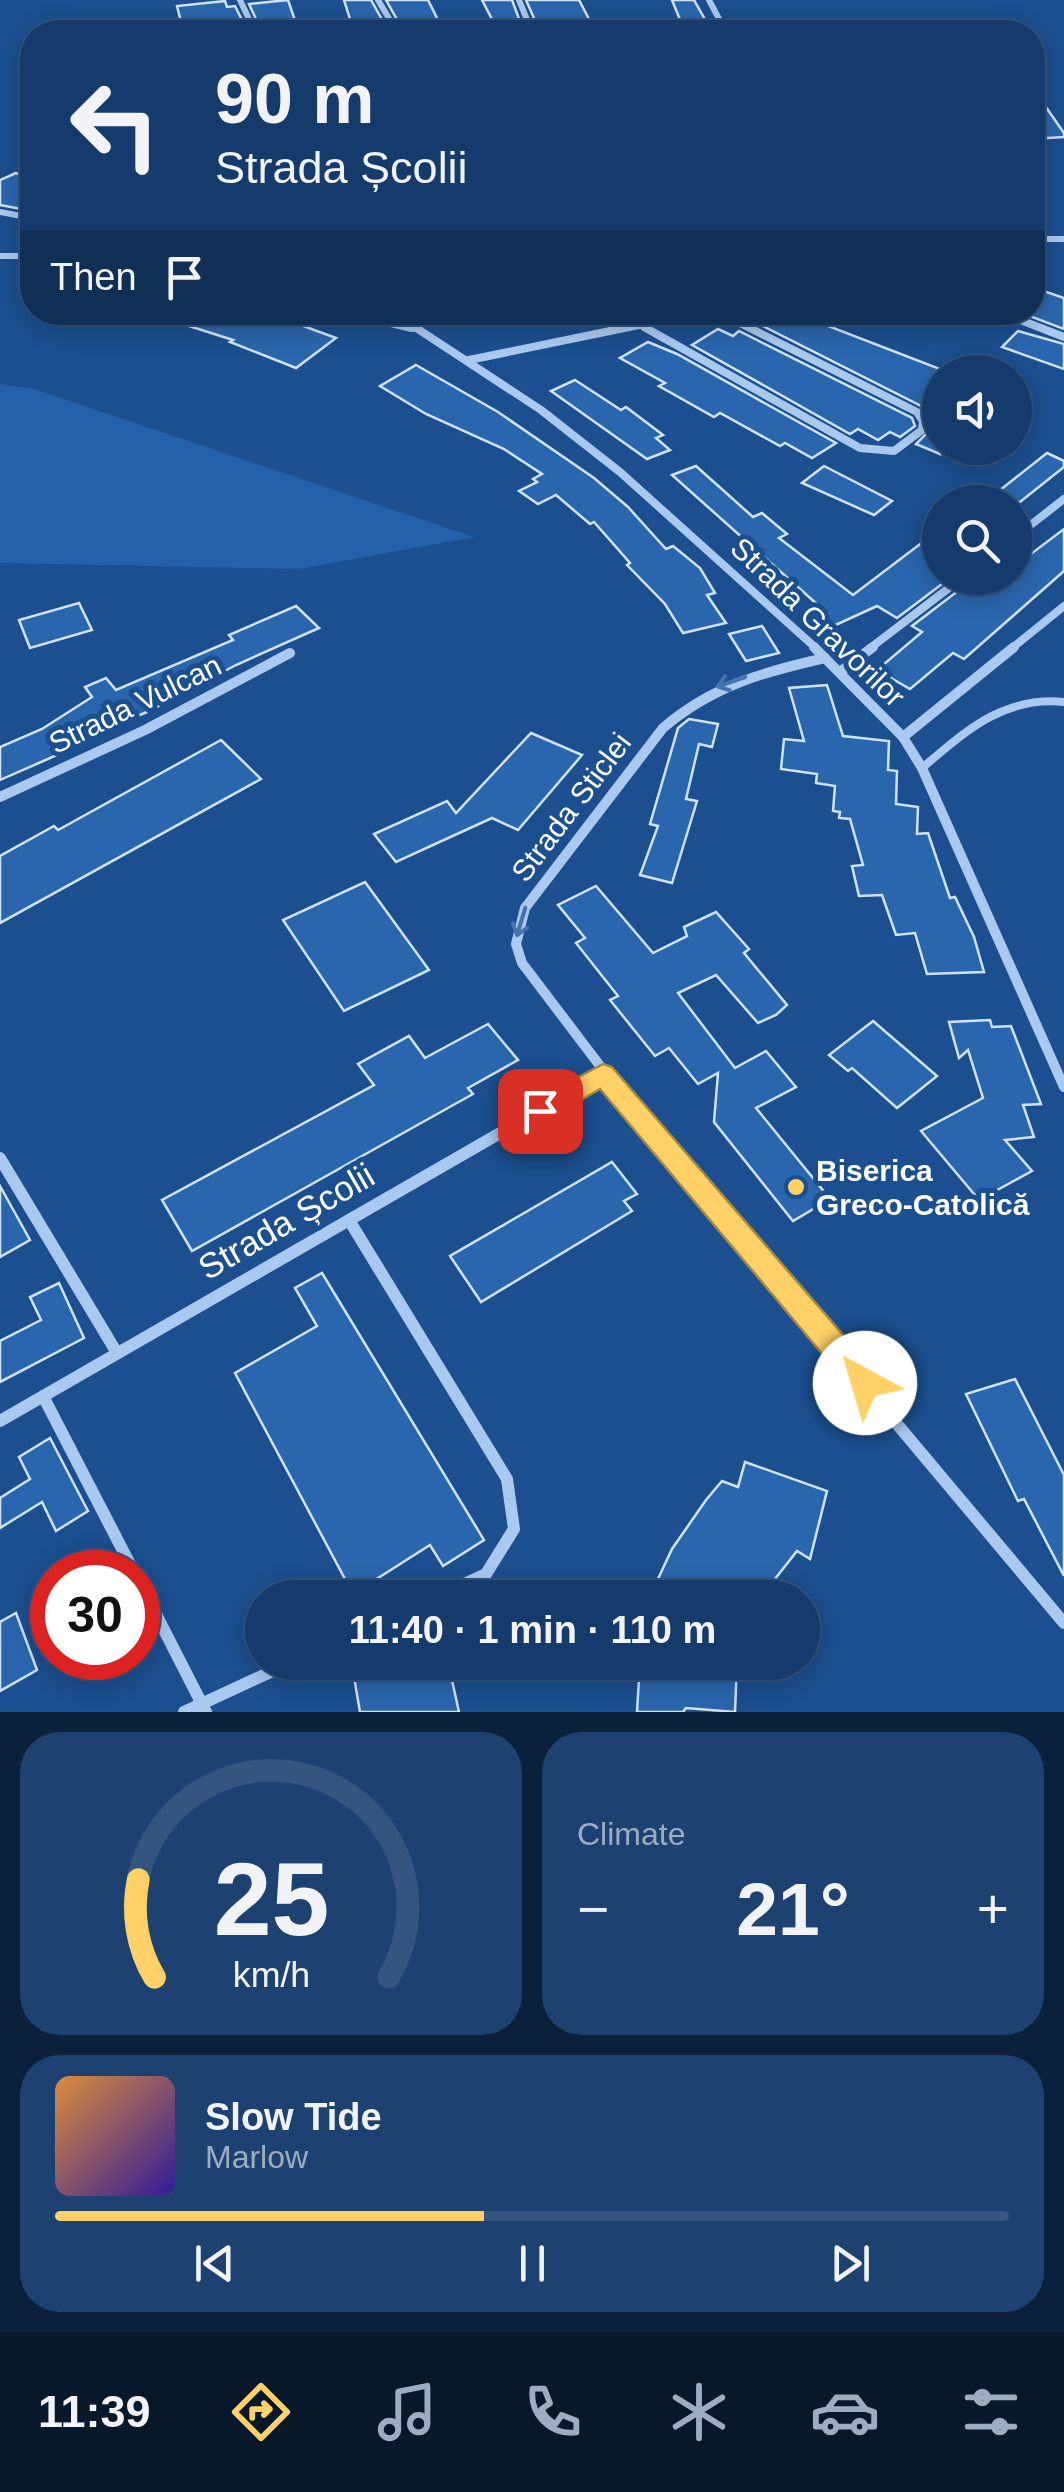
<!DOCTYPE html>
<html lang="en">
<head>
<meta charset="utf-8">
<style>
  body { margin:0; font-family:Helvetica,sans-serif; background:#1d4271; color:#f1f3f6; height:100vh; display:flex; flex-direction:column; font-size:38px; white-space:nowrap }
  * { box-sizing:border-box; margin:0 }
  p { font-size:32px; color:#9dadc1 }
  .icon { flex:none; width:55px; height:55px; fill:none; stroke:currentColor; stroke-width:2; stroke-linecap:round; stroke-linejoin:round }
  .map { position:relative; height:1712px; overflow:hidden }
  .sheet { display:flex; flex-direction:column; gap:20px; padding:20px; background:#0b203b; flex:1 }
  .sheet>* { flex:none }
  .banner { position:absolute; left:20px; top:20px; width:1025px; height:305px; border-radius:40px; box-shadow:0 5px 25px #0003,0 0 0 2px #33557e; background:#143b6b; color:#f1f3f6; overflow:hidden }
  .fabs { position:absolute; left:922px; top:355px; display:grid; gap:20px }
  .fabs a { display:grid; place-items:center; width:110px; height:110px; border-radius:50%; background:#143b6b; box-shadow:0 5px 25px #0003,0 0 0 2px #33557e; font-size:50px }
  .speed { position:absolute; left:30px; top:1550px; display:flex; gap:20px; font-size:50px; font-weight:700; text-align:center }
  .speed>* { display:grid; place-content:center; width:130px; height:130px; border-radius:50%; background:#143b6b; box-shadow:0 5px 25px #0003,0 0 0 2px #33557e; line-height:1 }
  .speed .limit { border:15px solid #d22; background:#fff; color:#111 }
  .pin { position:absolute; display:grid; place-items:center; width:85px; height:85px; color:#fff; margin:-42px; border-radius:20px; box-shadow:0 5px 15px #0006 }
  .me { position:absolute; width:110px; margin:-55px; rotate:321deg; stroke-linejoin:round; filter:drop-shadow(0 0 8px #0008) }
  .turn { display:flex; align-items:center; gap:35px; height:210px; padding:0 30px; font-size:45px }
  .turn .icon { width:130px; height:130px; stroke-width:2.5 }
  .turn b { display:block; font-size:70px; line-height:85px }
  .then { display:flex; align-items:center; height:95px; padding:0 30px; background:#0003; gap:20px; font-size:38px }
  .big { font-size:75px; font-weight:700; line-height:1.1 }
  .sheet .tile { flex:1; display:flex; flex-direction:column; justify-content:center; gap:15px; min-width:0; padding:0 35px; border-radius:40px; background:#1d4271 }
  .sheet .dial { align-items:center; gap:0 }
  .dial svg { height:260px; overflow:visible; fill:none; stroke:#33557e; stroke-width:7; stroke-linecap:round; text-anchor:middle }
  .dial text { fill:#f1f3f6; stroke:none }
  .song { display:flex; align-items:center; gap:30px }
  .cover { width:120px; height:120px; border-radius:15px; background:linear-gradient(135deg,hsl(30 70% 55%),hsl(250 70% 35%)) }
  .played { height:10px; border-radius:5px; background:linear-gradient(90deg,#ffd166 45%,#33557e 45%) }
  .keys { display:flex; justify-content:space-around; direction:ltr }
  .heat { display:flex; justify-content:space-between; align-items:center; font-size:55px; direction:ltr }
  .sheet .tiles { flex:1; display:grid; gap:20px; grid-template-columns:1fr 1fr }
  .tile:last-child { grid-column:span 2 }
  .trip { position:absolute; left:245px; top:1580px; width:575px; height:100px; border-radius:50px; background:#143b6b; box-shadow:0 5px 25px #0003,0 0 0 2px #33557e; font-weight:700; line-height:100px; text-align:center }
  .tabs { display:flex; height:160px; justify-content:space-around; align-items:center; background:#08182b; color:#9dadc1 }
  .tabs .icon { width:70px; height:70px }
  .tabs .selected { color:#ffd166 }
  .tabs b { font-size:45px; color:#f1f3f6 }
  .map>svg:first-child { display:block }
  .green { fill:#2461a8 }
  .building { fill:#2a66ad; stroke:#cfe3fa; stroke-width:2.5 }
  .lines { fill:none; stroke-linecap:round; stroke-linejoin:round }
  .lane { stroke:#a9c9ee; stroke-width:8 }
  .street-far3 { stroke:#a9c9ee; stroke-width:6 }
  .street-far2 { stroke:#a9c9ee; stroke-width:8 }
  .street-far1 { stroke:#a9c9ee; stroke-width:10 }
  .street { stroke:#a9c9ee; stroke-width:12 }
  .oneway { stroke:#4674ac }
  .route { fill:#ffd166; stroke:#a68842; stroke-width:2.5 }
  .poi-dot { fill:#ffd166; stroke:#1b4f8f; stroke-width:4 }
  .labels { text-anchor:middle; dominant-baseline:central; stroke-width:10; stroke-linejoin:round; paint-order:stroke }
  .street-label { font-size:30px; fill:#fff; stroke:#1b4f8f }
  .poi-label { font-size:30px; font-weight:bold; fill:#fff; stroke:#1b4f8f; text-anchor:start }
  .near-street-label { font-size:35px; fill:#fff; stroke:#1b4f8f }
</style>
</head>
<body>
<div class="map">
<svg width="1064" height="1712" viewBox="0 0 1064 1712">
  <rect width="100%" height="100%" fill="#1b4f8f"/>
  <path class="green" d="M0 384 34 389 474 537 299 569 0 563Z"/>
  <g class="building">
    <path d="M288 0 299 32H262L249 4Z"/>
    <path d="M344 0H371L389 32H354Z"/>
    <path d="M386 0H428L438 20H431L435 32H404Z"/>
    <path d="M482 0H512L522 27 497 29Z"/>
    <path d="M526 0H579L590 21 573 22 579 32H556L551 24 537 25Z"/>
    <path d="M672 0H694L712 32H685Z"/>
    <path d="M225 1 227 7 235 6 248 32H209L207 24 182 26 177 6Z"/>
    <path d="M1032 87 1064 133V137L1032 139Z"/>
    <path d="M16 173 32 181V211L0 205V180Z"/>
    <path d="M1032 287 1064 298V329L1032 317Z"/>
    <path d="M161 312H265L336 338 296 368 230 342 233 340 161 317Z"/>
    <path d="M763 312H792L940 369V454L916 444 929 431 930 418 921 406 753 321Z"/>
    <path d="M718 329 733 336 739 331 912 418 915 426 900 437 890 432 878 440 858 429 850 434 692 345Z"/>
    <path d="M1018 331 1064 344V369L1002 347Z"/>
    <path d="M648 342 677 354 836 443 812 458 785 443 780 446 720 413 714 417 659 386 665 383 620 358Z"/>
    <path d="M416 365 498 412 594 478 628 507 666 549 673 546 700 568 715 593 707 595 726 623 683 633 665 604 627 565 630 563 594 522 590 524 556 495 538 504 519 491 537 482 533 479 542 474 504 449 426 414 380 386Z"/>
    <path d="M575 380 621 410 626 407 663 435 656 438 670 450 647 459 551 391Z"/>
    <path d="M1047 453 1064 461V467L1020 502H985Z"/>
    <path d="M696 466 753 517 762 513 787 534 779 538 853 595 940 529V578H950L897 618 877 606 816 634 812 626 828 614 672 475Z"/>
    <path d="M824 466 892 501 874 515 802 483Z"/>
    <path d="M1064 529V571L964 659 953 653 910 689 877 670 922 632 912 626 967 584 969 578H1015V566Z"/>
    <path d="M79 603 92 630 30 648 19 620Z"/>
    <path d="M296 606 319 628 236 665 147 712 114 726 112 722 73 748 0 780V747L42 729 92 697 85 687 106 678 116 690 233 640 229 635Z"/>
    <path d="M762 626 779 653 746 661 729 634Z"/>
    <path d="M827 685 843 736 889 741 888 770 897 771 896 804 918 807 917 834 928 833 950 898 955 897 974 937 984 972 927 974 915 933 896 935 882 895 859 896 852 866 863 865 850 819 839 818 840 812 833 811 835 786 816 783 817 774 781 769 784 739 804 741 789 688Z"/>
    <path d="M689 719 718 724 712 747 699 744 686 799 697 801 672 883 640 875 658 826 650 824 678 728Z"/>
    <path d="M531 733 582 755 518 830 492 818 396 862 374 834 447 801 456 813Z"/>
    <path d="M221 740 261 779 0 923V856L54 826 58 830Z"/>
    <path d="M365 882 429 970 344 1011 283 920Z"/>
    <path d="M596 886 653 953 687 936 684 927 716 912 749 949 744 953 787 1005 776 1015 758 1023 716 975 678 993 735 1068 766 1051 796 1087 756 1108 830 1199 793 1221 714 1122 718 1073 698 1084 669 1048 655 1056 610 1000 618 996 576 943 585 938 558 905Z"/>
    <path d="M990 1020 992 1027 1011 1026 1041 1104 1023 1105 1034 1137 1005 1140 1032 1171 979 1200 921 1131 983 1098 968 1050 959 1058 949 1022Z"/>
    <path d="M873 1021 937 1076 897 1108 852 1068 848 1071 829 1055Z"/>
    <path d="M488 1024 518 1060 468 1088 473 1094 192 1251 162 1200 374 1085 358 1064 409 1036 425 1058Z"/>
    <path d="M612 1162 637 1194 624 1201 632 1211 481 1302 450 1256Z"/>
    <path d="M0 1186 30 1240 0 1257Z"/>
    <path d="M322 1273 484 1540 443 1566 430 1545 353 1594 235 1373 317 1326 295 1288Z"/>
    <path d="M59 1283 84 1338 0 1382V1341L41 1320 30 1297Z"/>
    <path d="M1015 1379 1064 1475V1576L1024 1499 1018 1501 966 1394Z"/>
    <path d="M50 1438 88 1511 56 1531 42 1502 0 1528V1498L30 1479 19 1457Z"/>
    <path d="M745 1462 827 1491 810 1559 797 1551 760 1598H649L672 1549 706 1500 722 1481 738 1487Z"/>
    <path d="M16 1613 37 1670 0 1691V1622Z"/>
    <path d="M406 1662H448L459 1712H360L354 1677Z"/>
    <path d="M640 1662H737L735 1712 686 1708 683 1712H637Z"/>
  </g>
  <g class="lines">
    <path class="lane" d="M922 768C966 731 1003 696 1064 702"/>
    <g class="street-far3">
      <path d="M240 0 255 32"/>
      <path d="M378 0 397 32"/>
      <path d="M519 0 532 32"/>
      <path d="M709 0 726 32"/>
      <path d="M0 212 32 218"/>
      <path d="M1032 239H1064"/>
      <path d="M0 256H32"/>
    </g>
    <g class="street-far2">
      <path d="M345 312 412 328"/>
      <path d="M392 312 541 410 620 472 817 649"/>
      <path d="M1000 312 1064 337"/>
      <path d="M644 327 860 448 894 451 922 430 923 421 917 412 718 312"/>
      <path d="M469 360 702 312"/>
      <path d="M1015 537 1064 499"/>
      <path d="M869 649 962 578"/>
      <path d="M1011 649 1064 606"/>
    </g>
    <g class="street-far1">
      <path d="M814 647 903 737 922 768 1064 1087"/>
      <path d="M841 671 873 647"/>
      <path d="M903 737 1014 647"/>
      <path d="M0 797 145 730 290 653"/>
      <path d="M531 1116 603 1074"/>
      <path d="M638 1116 522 963 516 944 525 908 663 728C712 686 763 672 825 658"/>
    </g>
    <g class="street">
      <path d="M636 1113 1064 1623"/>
      <path d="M0 1158 117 1353"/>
      <path d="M349 1220 507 1479 514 1529 486 1574 434 1598"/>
      <path d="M43 1396 134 1572"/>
      <path d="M0 1421 535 1113"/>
      <path d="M138 1579 206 1712"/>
      <path d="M184 1712 292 1662"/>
    </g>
  </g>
  <defs><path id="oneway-shaft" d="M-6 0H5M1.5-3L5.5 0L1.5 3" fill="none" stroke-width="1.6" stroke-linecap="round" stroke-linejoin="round" transform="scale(2.5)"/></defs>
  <g class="oneway">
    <use href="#oneway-shaft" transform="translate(731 682) rotate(161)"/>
    <use href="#oneway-shaft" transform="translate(521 922) rotate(107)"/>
  </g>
  <path class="route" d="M603 1064 612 1067 876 1373 880 1383 876 1393 865 1397 855 1393 600 1089 549 1119 540 1122 530 1119 527 1111 530 1103Z"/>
  <circle class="poi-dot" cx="796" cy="1187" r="10"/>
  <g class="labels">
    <g class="street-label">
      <text transform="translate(818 622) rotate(44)">Strada Gravorilor</text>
      <text transform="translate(135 704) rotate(-26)">Strada Vulcan</text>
      <text transform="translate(571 807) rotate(-53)">Strada Sticlei</text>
    </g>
    <g class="poi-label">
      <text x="816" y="1170">Biserica<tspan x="816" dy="34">Greco-Catolică</tspan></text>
    </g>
    <g class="near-street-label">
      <text transform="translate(286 1221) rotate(-30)">Strada Școlii</text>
    </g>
  </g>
</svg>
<div class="fabs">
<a><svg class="icon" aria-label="sound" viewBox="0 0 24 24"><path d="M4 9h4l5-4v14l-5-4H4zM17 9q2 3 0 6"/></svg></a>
<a><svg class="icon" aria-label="search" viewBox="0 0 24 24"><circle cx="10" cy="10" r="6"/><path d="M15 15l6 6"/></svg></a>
</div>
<div class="speed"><div class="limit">30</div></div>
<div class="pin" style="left:540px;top:1111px;background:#d93025"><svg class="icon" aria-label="arrive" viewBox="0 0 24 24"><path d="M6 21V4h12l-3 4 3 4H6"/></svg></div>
<svg class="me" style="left:865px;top:1383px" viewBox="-20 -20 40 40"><circle r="19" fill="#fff"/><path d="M0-13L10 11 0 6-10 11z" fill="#ffd166"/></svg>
<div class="trip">11:40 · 1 min · 110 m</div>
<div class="banner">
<div class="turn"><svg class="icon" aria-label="left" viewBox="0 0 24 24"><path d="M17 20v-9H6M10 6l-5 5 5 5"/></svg><div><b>90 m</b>Strada Școlii</div></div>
<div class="then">Then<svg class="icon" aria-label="arrive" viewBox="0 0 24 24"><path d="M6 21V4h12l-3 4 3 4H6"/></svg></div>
</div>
</div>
<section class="sheet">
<div class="tiles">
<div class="tile dial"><svg viewBox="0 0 100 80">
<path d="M14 69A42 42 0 1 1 86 69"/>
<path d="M14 69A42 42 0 0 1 9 39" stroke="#ffd166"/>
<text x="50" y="56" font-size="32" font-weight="700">25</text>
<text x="50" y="72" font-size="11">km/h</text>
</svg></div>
<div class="tile"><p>Climate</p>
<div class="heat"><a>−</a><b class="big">21°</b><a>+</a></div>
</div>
<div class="tile">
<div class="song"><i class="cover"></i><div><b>Slow Tide</b><p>Marlow</p></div></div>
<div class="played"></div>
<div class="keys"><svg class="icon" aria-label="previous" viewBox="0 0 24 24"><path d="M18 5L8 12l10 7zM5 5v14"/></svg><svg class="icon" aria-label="pause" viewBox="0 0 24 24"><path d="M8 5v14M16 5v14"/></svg><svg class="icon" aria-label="next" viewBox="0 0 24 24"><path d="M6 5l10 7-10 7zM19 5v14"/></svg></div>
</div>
</div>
</section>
<nav class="tabs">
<b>11:39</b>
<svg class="icon selected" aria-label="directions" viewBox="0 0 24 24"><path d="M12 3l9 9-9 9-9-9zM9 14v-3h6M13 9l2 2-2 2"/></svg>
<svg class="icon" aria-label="music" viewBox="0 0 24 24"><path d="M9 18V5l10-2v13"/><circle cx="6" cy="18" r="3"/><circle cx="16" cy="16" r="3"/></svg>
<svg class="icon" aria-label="phone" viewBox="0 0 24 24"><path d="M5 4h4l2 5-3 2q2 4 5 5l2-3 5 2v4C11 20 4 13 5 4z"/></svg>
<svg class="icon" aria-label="climate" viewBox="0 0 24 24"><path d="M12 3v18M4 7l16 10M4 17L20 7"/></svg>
<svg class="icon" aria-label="car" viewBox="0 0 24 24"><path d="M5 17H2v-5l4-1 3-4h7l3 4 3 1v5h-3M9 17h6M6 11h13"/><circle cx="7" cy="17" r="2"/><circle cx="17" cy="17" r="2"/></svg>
<svg class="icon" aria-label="filters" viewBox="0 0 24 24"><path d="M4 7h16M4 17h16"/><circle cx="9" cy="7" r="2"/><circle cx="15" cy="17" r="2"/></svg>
</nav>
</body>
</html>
